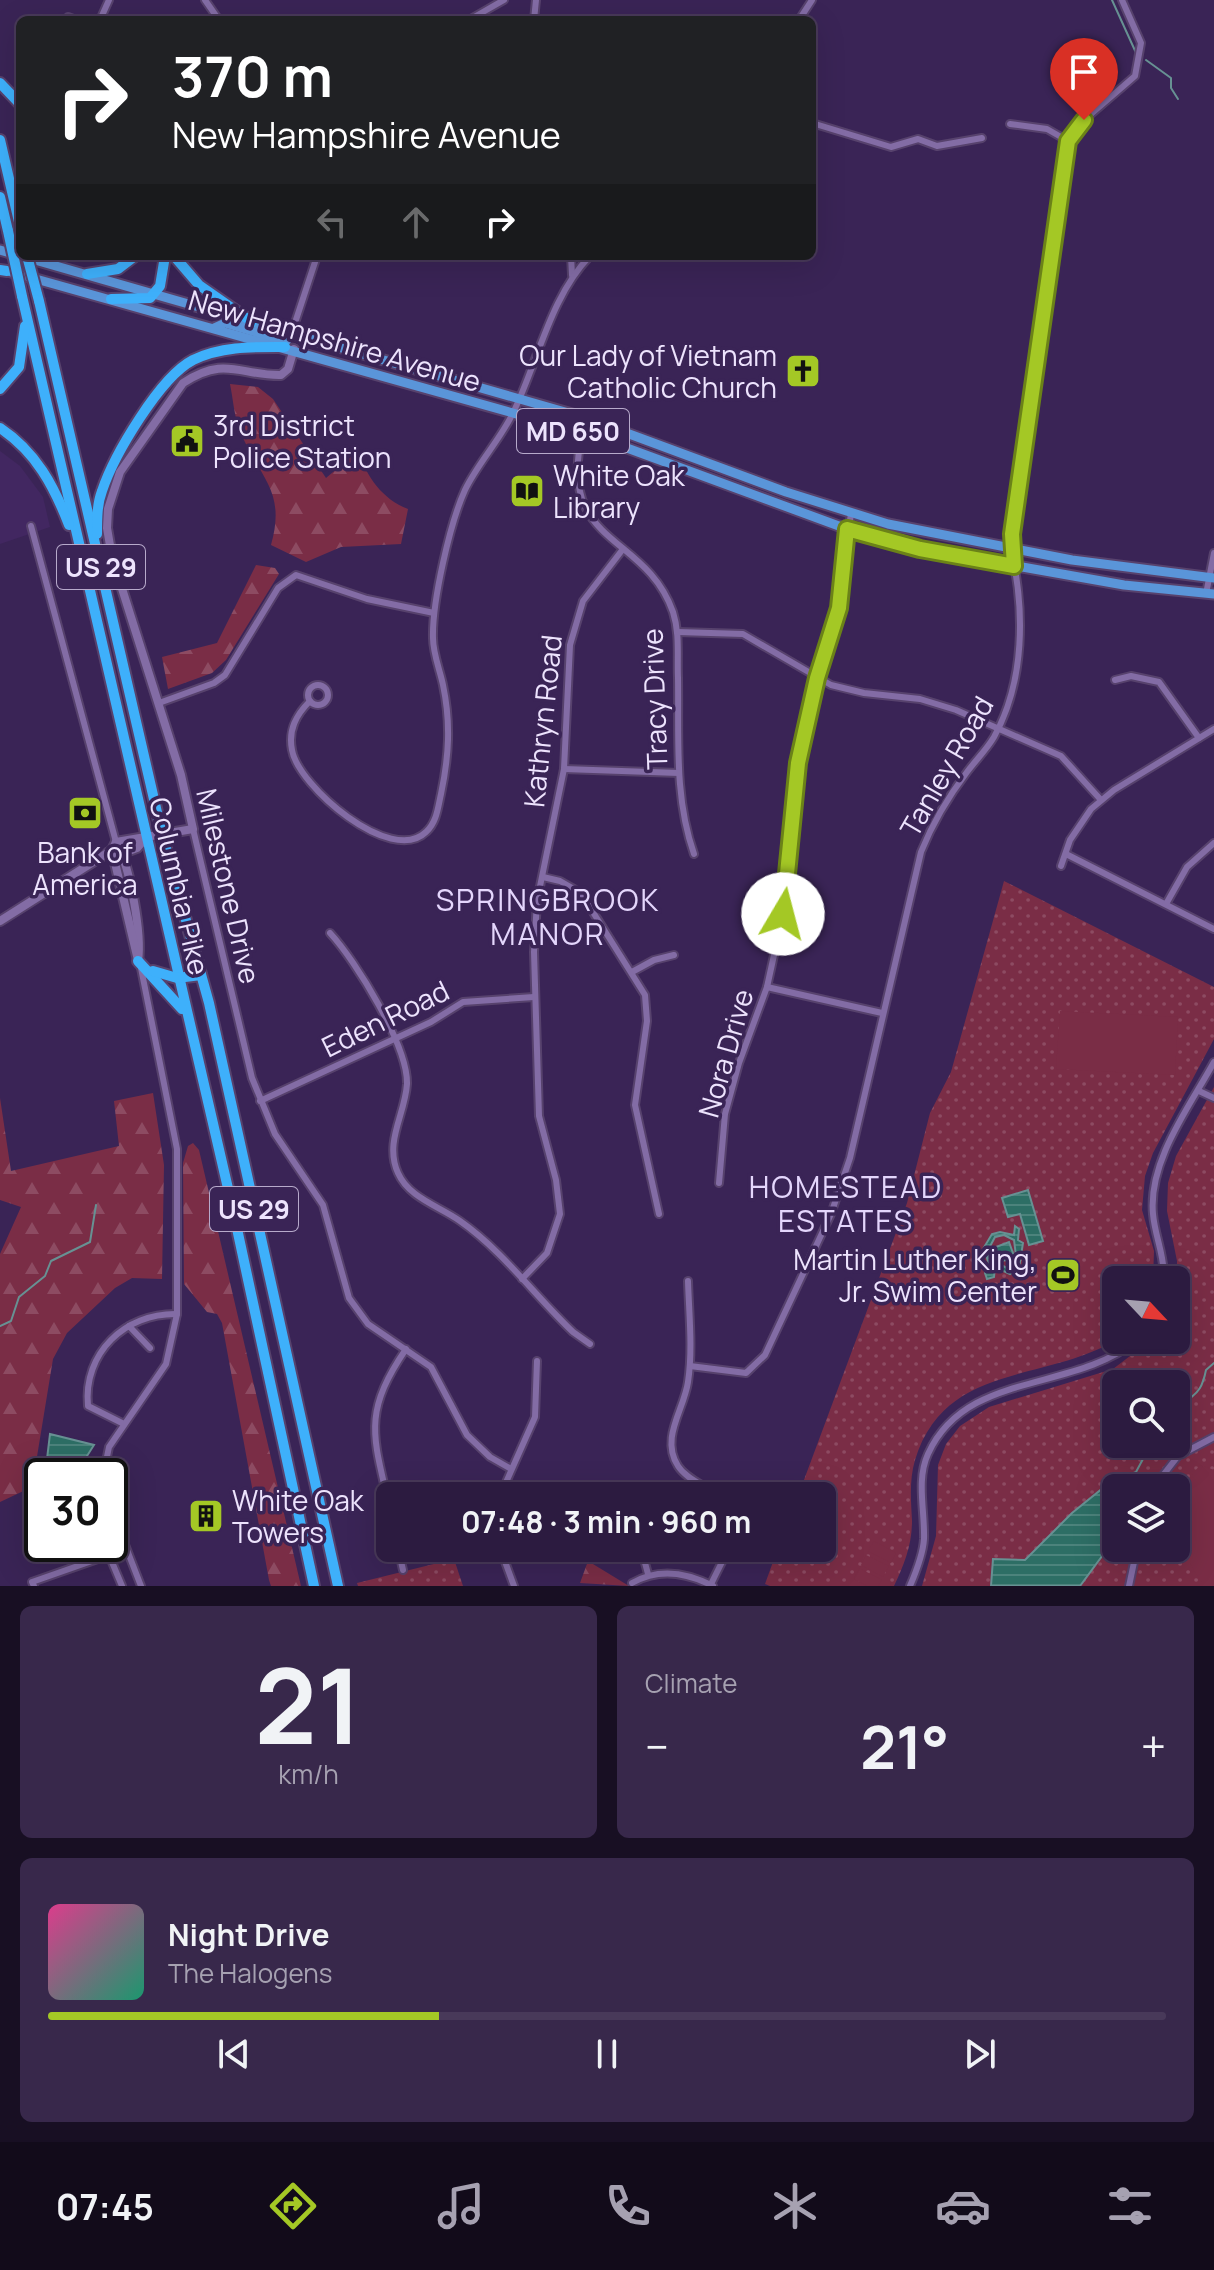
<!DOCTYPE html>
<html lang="en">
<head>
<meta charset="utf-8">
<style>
  body { margin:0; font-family:Manrope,sans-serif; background:#38284b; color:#f1f3f6; height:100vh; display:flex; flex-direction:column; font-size:30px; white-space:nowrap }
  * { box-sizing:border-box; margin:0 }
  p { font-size:26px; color:#a6a1b1 }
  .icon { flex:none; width:44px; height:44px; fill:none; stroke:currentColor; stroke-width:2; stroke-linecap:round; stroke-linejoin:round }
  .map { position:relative; height:1586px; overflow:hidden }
  .sheet { display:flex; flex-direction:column; gap:20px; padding:20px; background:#180f23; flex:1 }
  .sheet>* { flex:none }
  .top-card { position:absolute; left:16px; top:16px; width:800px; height:244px; border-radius:12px; box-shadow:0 8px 32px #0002,0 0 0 2px #483959; background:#202124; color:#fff; overflow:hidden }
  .needle { width:52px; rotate:116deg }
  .fabs { position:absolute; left:1102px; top:1266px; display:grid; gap:16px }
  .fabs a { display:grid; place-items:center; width:88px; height:88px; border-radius:12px; background:#2c1b40; box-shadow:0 8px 32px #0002,0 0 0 2px #483959; font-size:40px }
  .speed { position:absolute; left:24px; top:1458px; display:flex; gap:16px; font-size:40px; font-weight:700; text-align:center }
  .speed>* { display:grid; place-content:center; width:104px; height:104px; border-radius:50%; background:#2c1b40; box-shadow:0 8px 32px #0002,0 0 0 2px #483959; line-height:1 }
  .speed .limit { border:4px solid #111; border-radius:12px; background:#fff; color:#111 }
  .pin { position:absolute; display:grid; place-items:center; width:68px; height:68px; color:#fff; margin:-82px -34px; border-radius:50% 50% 50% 0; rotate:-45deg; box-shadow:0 0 8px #0007 }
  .pin .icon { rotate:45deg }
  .me { position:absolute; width:88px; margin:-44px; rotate:8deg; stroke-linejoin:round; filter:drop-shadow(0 0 6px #0008) }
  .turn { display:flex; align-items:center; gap:28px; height:168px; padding:0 24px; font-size:36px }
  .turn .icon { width:104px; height:104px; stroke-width:2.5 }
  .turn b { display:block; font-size:56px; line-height:68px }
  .lanes { display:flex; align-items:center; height:76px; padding:0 24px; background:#0003; justify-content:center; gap:40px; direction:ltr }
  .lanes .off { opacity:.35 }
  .big { font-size:60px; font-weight:700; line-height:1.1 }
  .sheet .widget { flex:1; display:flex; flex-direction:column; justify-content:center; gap:12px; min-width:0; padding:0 28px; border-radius:12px; background:#38284b }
  .sheet .dial { align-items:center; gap:0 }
  .dial b { font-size:104px; line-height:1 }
  .song { display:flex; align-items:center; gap:24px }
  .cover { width:96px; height:96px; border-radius:12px; background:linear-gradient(135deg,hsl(330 70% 55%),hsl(160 70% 35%)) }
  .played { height:8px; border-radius:4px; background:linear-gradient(90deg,#a4c825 35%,#483959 35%) }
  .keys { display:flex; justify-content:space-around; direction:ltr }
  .heat { display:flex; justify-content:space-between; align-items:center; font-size:44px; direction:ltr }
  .sheet .tiles { flex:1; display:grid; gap:20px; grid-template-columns:1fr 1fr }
  .widget:last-child { grid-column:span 2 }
  .trip { position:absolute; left:376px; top:1482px; width:460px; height:80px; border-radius:12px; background:#2c1b40; box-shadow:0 8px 32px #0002,0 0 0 2px #483959; font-weight:700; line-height:80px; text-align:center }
  .dock { display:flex; height:128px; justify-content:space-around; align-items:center; background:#120b1a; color:#a6a1b1 }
  .dock .icon { width:56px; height:56px }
  .dock .active { color:#a4c825 }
  .dock b { font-size:36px; color:#f1f3f6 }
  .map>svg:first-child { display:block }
  .built { fill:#422761 }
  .forest { fill:url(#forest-firs) }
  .park { fill:url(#park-dots); fill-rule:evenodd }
  .garden { fill:#7a2d46 }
  .water { fill:url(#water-rules); stroke:#679193; stroke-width:2; fill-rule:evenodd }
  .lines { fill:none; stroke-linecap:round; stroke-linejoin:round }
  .stream { stroke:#679193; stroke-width:2 }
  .street-casing { stroke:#57426d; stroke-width:10 }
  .secondary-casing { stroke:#57426d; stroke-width:12 }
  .primary-casing { stroke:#57426d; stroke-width:13 }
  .highway-casing { stroke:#57426d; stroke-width:14 }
  .street { stroke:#836ca5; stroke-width:6 }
  .secondary { stroke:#836ca5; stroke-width:8 }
  .primary { stroke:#5a95d9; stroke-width:9 }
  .highway { stroke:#3eb0fb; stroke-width:10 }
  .highway-bridge-casing { stroke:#57426d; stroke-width:14; stroke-linecap:butt }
  .highway-bridge { stroke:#3eb0fb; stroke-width:10 }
  .route-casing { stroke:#6b8218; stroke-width:20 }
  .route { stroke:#a4c825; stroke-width:14 }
  .labels { text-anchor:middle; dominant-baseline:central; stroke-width:7; stroke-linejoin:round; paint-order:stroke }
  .shield { fill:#3a2456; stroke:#b7aacb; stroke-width:2 }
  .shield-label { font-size:26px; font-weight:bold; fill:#ede3fd }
  .street-label { font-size:28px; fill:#ede3fd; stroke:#3a2456 }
  .poi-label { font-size:28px; fill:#ede3fd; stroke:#3a2456; text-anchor:start }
  .neighbourhood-label { font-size:30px; letter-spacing:2px; fill:#e4d6fc; stroke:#3a2456 }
</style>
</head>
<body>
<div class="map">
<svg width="1214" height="1586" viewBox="0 0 1214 1586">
  <defs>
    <pattern id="forest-firs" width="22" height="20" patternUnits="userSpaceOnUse" patternTransform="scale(2)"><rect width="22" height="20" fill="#7a2d46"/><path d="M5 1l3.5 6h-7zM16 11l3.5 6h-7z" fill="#8d4b62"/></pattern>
    <pattern id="park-dots" width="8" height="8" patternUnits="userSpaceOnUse" patternTransform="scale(2)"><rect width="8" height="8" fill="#7a2d46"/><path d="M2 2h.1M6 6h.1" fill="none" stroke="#8d4b62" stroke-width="1.8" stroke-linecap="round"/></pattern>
    <pattern id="water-rules" width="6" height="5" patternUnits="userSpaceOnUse" patternTransform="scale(2)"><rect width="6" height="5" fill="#2d6e65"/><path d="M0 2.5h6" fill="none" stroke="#4c837c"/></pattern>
  </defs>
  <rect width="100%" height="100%" fill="#3a2456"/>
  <path class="built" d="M0 451 20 466 43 497 50 527 0 544Z"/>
  <g class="forest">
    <path d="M230 384 258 387 273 399 326 478 358 451C367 477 382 499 408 509L401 544 341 547 306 562 271 545C287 488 258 478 239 428 234 415 233 398 230 384Z"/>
    <path d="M256 565 275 568 279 574 226 660 212 673 168 689 162 657 217 643Z"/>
    <path d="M153 1093 164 1165 162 1279 132 1278 115 1288 67 1333 53 1359 32 1487 0 1502V1254L21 1207 0 1200V1098L11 1171 119 1146 114 1101Z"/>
    <path d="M193 1143 199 1150 301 1586H271L269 1580 222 1323 217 1314 207 1312 184 1284 183 1163 188 1146Z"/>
    <path d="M588 1561 629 1586 580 1583Z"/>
  </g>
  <g class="park">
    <path d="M1004 881 1214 987V1039L1153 1153 1145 1176 1142 1210 1154 1251 1153 1280H1116V1340C1044 1383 945 1362 915 1460 909 1481 911 1500 912 1521 912 1545 904 1565 894 1586H770L765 1584 778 1548H822V1496H798L907 1203 930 1113 951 1072Z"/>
    <path d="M1214 1087V1586H922L936 1536 938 1465 946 1444 960 1426 989 1407 1113 1369 1151 1340H1176L1177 1261 1167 1211 1168 1183 1176 1156ZM1116 1384H1176V1444H1116ZM1116 1488H1176V1548H1116Z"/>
    <path d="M454 1559 463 1586H358L357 1583Z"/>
  </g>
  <g class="garden">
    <path d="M1060 1011 1178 1017 1175 1075 1056 1069Z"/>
    <path d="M1200 1465 1214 1470V1586H1205C1176 1551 1167 1501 1200 1465Z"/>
    <path d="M874 1541 896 1553 891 1563 868 1551Z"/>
    <path d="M866 1555 889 1566 883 1577 861 1565Z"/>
    <path d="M859 1568 882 1580 878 1586H867L854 1579Z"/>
  </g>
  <g class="water">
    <path d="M1028 1190 1043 1241 1029 1245 1020 1214 1008 1217 1002 1198Z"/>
    <path d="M1015 1226 1019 1229 1018 1240 1023 1243 1019 1268 1010 1274 995 1267 994 1277 987 1279 985 1273 990 1265 983 1249 992 1234 1000 1232 1014 1235ZM1004 1235 1014 1240 1017 1264 1009 1269 1001 1265 1003 1260 1010 1261 1014 1256 1009 1242 996 1247 995 1254 1000 1258 998 1263 989 1258 987 1252 995 1237Z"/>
    <path d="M50 1434 94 1445 78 1470 56 1472 47 1459Z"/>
    <path d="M1103 1488 1116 1493 1105 1552 1080 1586H991L993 1559 1025 1560 1072 1513Z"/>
  </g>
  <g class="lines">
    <g class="stream">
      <path d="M1112 0 1137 55"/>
      <path d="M1146 60 1171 78V88L1178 99"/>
      <path d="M0 1326 11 1321 19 1297 45 1276 51 1261 90 1242 96 1205"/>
      <path d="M1176 1427C1179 1421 1180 1415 1183 1408 1190 1392 1200 1400 1206 1370L1214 1363"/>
      <path d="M1111 1489 1122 1478 1136 1472 1151 1444"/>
    </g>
    <g class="street-casing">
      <g id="street">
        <path d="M205 0 219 20"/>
        <path d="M67 20 68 17 76 20"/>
        <path d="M100 20 109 0"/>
        <path d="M469 20 504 0"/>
        <path d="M534 20 536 0"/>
        <path d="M799 20 812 0"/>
        <path d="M812 123 891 147 918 139 937 146 982 138"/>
        <path d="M1010 124 1047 129 1068 141"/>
        <path d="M571 256 572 275"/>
        <path d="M291 335 317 256"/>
        <path d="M582 434C557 547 645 532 673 612 680 634 677 655 678 678 679 737 674 797 694 854"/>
        <path d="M31 526 116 842"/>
        <path d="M1206 594 1214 553"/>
        <path d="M678 632 743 634 831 685 864 693 920 699 956 710 1061 756 1101 800"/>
        <path d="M1115 680 1131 676 1159 682 1199 738"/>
        <circle cx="318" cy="695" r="10"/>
        <path d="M310 701C296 715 288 730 292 750 298 786 391 866 426 832 437 822 438 807 441 794 449 756 451 723 443 685 440 670 433 654 433 638 432 602 450 523 465 490 478 463 500 440 513 413 538 362 550 297 590 256"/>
        <path d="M159 703 214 683 225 675 278 588 296 575 367 599 434 613"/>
        <path d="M564 769 679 773"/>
        <path d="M193 829 252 1078 275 1134 323 1205 349 1298 368 1324 431 1367 467 1435 490 1457 511 1469"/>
        <path d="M1066 854 1214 929"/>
        <path d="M1061 866 1070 840 1091 809 1114 790 1214 729"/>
        <path d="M543 877 560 881 581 893 645 995 647 1021 635 1105 659 1214"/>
        <path d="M1166 904 1187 867 1214 843"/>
        <path d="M330 933C356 961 408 1046 407 1084 405 1115 384 1142 398 1173 409 1198 439 1206 460 1221 503 1251 535 1296 573 1332L590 1344"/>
        <path d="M632 972 654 960 674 955"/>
        <path d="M767 987 882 1013"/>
        <path d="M1199 1091 1214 1098"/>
        <path d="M260 1101 431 1022 463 1002 534 997"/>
        <path d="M719 1183 725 1114 739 1063 767 987 783 914 798 763 817 678 839 608 851 513"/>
        <path d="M522 1279 547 1253 560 1214 556 1180 539 1116 534 952 537 901 564 769 570 645 583 601 623 549"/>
        <path d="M1164 1280C1165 1256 1155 1237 1153 1214 1148 1161 1190 1106 1214 1062"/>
        <path d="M688 1281C689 1314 693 1349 688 1382 684 1410 660 1438 678 1466 686 1479 706 1486 718 1496"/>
        <path d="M129 1326 150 1348"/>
        <path d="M690 1366 746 1373 765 1355 831 1214 850 1158 921 852C933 822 948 797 967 772 976 760 987 749 994 737 1025 681 1025 610 1011 549L1068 141 1084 120 1135 76 1141 43 1122 0"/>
        <path d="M124 1424 88 1406C83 1353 125 1313 177 1314"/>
        <path d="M103 1476 109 1447 166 1364 177 1314V1149L141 968"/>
        <path d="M1153 1488 1178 1456 1214 1437"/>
        <path d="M500 1496 535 1417 537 1361"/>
        <path d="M110 1506 141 1586"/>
        <path d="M390 1510C374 1437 361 1415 406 1349"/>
        <path d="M29 1517 42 1512"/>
        <path d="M398 1548 403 1570"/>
        <path d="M500 1548 514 1586"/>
        <path d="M641 1548 648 1574"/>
        <path d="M632 1583C658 1568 686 1572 713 1586"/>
        <path d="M34 1586 32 1582 109 1555 122 1586"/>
        <path d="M710 1586 729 1548"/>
        <path d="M910 1586C916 1572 923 1555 924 1539 925 1511 916 1480 928 1454 966 1370 1073 1393 1137 1340"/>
        <path d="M1129 1586 1137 1548"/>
      </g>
    </g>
    <g class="secondary-casing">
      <g id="secondary">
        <path d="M116 842C130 866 142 934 138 961"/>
        <path d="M112 850 137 956"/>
        <path d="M121 854 137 848 145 839"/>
        <path d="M0 921 112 850 116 842 193 829 181 775 112 557 107 528 108 509 120 472 183 383C225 355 241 376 281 375L288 369 294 349"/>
      </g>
    </g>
    <g class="primary-casing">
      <g id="primary">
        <path d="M0 250 17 255"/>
        <path d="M21 256 586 418 786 492 888 524 1072 560 1214 578"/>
        <path d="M11 272 513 413 627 448 847 529 920 549 1124 585 1214 594"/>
        <path d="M214 328 225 323 286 341 291 335"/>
      </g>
    </g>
    <g class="highway-casing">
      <g id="highway">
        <path d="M0 83 20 104"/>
        <path d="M0 140 20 226"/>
        <path d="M0 197 8 231"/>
        <path d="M20 203V176"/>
        <path d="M174 256 199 285 252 322"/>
        <path d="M0 270 7 271"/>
        <path d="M87 274 118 269 135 256"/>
        <path d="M22 296 233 1210 314 1586"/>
        <path d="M111 299 150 298 160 286 165 256"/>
        <path d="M39 301 162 834 209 1003 338 1586"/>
        <path d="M0 389 19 367 25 326"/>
        <path d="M0 428C36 452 54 486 69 525"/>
        <path d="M97 534C97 519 97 504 102 491 114 455 160 377 193 360 222 346 254 347 285 347"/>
        <path d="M138 961 182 1009"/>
        <path d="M153 971 177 978 201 975"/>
      </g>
    </g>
    <use href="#street" class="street"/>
    <use href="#secondary" class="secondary"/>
    <use href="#primary" class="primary"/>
    <use href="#highway" class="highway"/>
    <g class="highway-bridge-casing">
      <g id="highway-bridge">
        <path d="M8 231 22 296"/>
        <path d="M27 256 39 301"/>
      </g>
    </g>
    <use href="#highway-bridge" class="highway-bridge"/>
  </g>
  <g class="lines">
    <g class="route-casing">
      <path id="route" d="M783 914 798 763 817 678 839 608 847 529 920 549 1014 566 1012 534 1068 141 1084 120"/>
    </g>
    <use href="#route" class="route"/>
  </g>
  <defs>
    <g id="church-square" transform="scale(1.8)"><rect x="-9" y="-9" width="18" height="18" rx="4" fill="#a4c825" stroke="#3a2456"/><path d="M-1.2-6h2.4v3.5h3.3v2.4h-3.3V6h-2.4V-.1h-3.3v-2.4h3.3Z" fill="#111"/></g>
    <g id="civic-square" transform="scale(1.8)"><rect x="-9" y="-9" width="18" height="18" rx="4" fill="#a4c825" stroke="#3a2456"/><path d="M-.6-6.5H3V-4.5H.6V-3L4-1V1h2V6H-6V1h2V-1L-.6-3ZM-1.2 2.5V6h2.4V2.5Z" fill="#111"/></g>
    <g id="library-square" transform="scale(1.8)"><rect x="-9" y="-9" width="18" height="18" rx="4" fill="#a4c825" stroke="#3a2456"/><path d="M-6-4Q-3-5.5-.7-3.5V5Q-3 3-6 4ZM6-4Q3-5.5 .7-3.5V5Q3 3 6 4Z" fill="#111"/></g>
    <g id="bank-square" transform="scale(1.8)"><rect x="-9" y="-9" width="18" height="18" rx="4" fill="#a4c825" stroke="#3a2456"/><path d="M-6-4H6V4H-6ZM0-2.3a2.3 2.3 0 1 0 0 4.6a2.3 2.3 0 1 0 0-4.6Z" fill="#111"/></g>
    <g id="stadium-square" transform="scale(1.8)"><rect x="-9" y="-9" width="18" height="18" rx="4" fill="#a4c825" stroke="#3a2456"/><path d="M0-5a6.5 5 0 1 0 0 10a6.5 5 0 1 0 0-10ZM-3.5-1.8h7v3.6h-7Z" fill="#111"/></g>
    <g id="building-square" transform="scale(1.8)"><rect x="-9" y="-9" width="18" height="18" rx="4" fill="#a4c825" stroke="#3a2456"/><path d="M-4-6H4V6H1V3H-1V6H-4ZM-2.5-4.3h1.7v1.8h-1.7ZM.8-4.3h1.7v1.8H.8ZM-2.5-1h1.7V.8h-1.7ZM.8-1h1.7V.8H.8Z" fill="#111"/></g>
  </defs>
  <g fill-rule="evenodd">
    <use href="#church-square" x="803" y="371"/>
    <use href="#civic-square" x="187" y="441"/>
    <use href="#library-square" x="527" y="491"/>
    <use href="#bank-square" x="85" y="813"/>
    <use href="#stadium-square" x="1063" y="1275"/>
    <use href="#building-square" x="206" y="1516"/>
  </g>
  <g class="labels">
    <g class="shield">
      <rect x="517" y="409" width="112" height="44" rx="6"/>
      <rect x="57" y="545" width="88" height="44" rx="6"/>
      <rect x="210" y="1187" width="88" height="44" rx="6"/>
    </g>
    <g class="shield-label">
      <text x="573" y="431">MD 650</text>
      <text x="101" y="567">US 29</text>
      <text x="254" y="1209">US 29</text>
    </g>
    <g class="street-label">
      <text transform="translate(335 340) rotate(16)">New Hampshire Avenue</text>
      <text transform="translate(654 699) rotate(-92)">Tracy Drive</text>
      <text transform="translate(542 721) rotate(-84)">Kathryn Road</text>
      <text transform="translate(946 766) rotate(-60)">Tanley Road</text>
      <text transform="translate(180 886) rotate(77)">Columbia Pike</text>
      <text transform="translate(229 886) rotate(77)">Milestone Drive</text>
      <text transform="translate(385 1018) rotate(-26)">Eden Road</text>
      <text transform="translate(725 1053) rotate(-74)">Nora Drive</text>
    </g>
    <g class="poi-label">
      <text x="777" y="355" text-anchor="end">Our Lady of Vietnam<tspan x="777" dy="32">Catholic Church</tspan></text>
      <text x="213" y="425">3rd District<tspan x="213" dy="32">Police Station</tspan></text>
      <text x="553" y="475">White Oak<tspan x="553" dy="32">Library</tspan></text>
      <text x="85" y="852" text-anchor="middle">Bank of<tspan x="85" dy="32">America</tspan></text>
      <text x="1037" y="1259" text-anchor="end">Martin Luther King,<tspan x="1037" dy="32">Jr. Swim Center</tspan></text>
      <text x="232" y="1500">White Oak<tspan x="232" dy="32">Towers</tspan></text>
    </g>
    <g class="neighbourhood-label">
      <text x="548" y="899">SPRINGBROOK<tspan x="548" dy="34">MANOR</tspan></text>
      <text x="846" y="1186">HOMESTEAD<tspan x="846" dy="34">ESTATES</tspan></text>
    </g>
  </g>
</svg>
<div class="fabs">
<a><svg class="needle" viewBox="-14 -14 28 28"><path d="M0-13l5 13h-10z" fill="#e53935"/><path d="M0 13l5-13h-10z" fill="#a6a1b1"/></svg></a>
<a><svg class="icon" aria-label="search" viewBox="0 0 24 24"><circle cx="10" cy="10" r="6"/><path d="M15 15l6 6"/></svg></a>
<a><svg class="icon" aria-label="layers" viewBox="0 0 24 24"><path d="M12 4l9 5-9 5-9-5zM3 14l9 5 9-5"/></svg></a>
</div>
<div class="speed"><div class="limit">30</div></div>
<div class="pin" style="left:1084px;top:120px;background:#d93025"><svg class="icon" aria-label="arrive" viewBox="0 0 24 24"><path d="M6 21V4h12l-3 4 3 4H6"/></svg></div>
<svg class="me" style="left:783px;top:914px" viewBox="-20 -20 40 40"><circle r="19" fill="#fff"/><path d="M0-13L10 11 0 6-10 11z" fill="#a4c825"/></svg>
<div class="trip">07:48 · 3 min · 960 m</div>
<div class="top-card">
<div class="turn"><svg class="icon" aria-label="right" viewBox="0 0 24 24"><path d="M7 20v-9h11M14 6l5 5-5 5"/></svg><div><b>370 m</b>New Hampshire Avenue</div></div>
<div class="lanes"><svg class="icon off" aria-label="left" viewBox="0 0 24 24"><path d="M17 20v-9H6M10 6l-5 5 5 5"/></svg><svg class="icon off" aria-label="ahead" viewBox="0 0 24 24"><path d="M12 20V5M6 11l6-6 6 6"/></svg><svg class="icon" aria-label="right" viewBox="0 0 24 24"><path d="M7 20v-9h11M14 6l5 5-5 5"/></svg></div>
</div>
</div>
<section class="sheet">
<div class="tiles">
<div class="widget dial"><b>21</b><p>km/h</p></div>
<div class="widget"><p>Climate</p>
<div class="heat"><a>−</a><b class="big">21°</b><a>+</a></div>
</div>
<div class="widget">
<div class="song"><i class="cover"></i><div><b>Night Drive</b><p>The Halogens</p></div></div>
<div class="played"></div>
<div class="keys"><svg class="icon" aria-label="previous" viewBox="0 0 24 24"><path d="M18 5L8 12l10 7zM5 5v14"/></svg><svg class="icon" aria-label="pause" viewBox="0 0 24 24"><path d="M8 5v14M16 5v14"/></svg><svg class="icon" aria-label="next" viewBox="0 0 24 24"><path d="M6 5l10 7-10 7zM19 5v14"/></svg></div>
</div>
</div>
</section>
<nav class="dock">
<b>07:45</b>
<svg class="icon active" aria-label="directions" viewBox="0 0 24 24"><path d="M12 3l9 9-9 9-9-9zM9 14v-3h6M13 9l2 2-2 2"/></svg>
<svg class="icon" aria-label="music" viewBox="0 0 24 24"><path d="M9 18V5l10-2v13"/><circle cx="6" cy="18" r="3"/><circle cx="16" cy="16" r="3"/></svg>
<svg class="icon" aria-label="phone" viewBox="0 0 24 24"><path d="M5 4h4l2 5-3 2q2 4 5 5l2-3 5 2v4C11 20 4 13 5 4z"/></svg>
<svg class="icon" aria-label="climate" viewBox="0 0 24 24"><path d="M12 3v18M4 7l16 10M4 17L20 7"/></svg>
<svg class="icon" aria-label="car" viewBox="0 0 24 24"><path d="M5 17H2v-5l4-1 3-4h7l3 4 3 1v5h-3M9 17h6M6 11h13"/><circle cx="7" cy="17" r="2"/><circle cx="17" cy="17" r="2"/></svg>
<svg class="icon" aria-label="filters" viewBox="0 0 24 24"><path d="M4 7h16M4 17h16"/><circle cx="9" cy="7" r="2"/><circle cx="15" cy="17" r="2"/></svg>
</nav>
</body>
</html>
